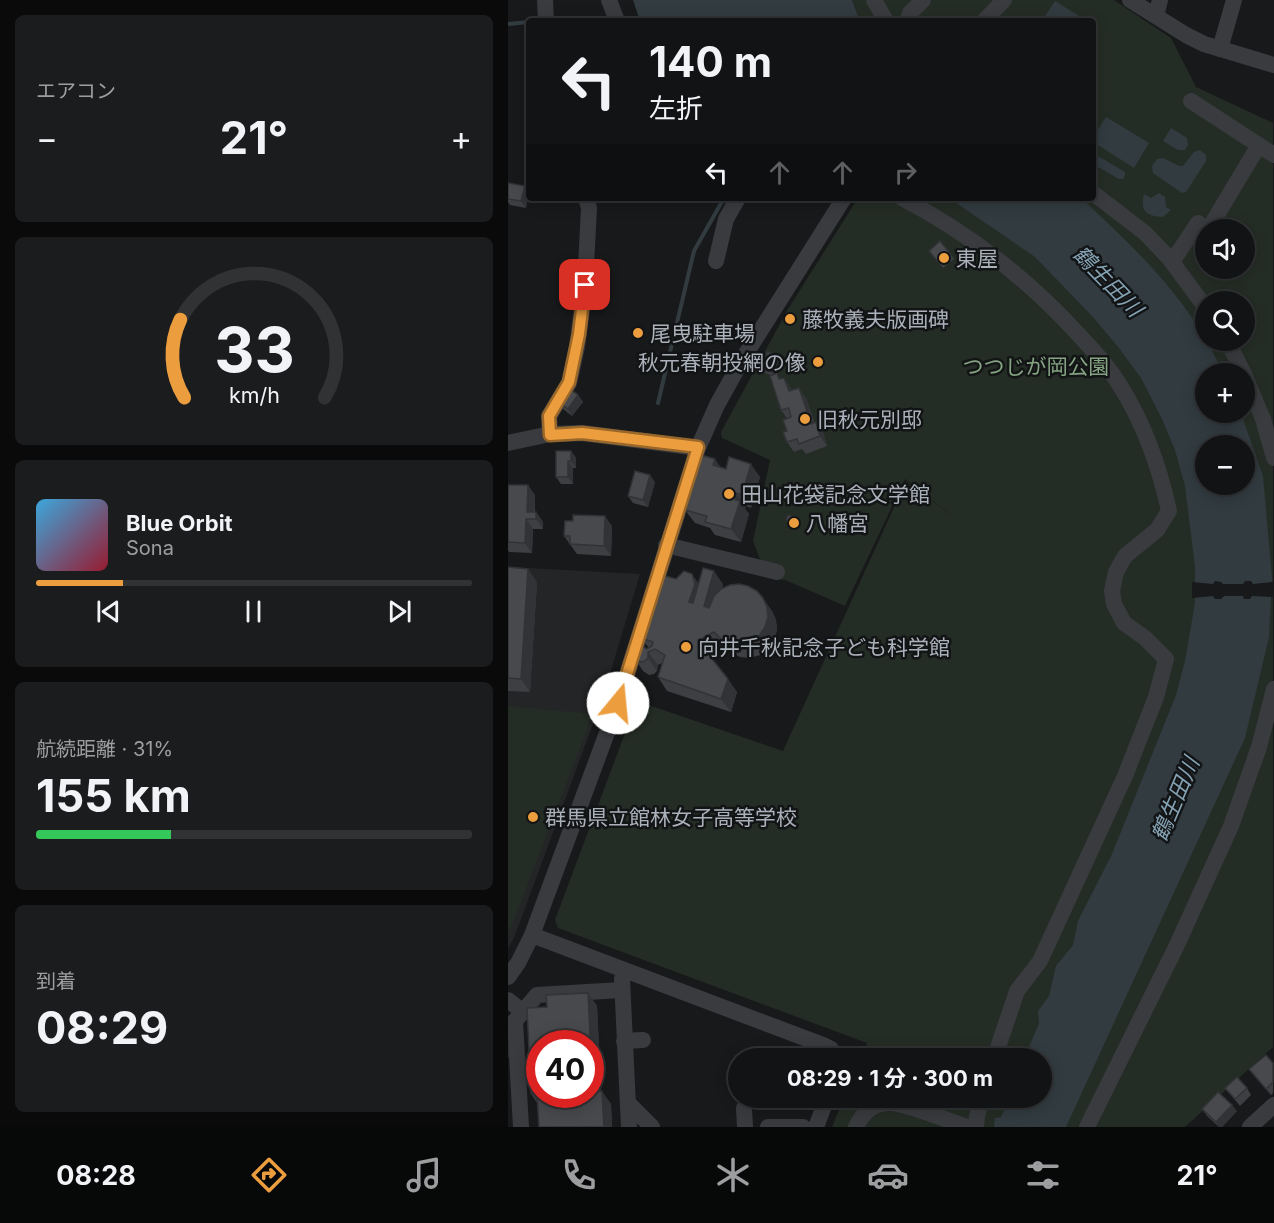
<!DOCTYPE html>
<html lang="ja">
<head>
<meta charset="utf-8">
<style>
  body { margin:0; font-family:Inter,"Noto Sans JP",sans-serif; background:#1b1c1d; color:#f1f3f6; height:100vh; display:flex; flex-direction:column; font-size:22px; white-space:nowrap }
  * { box-sizing:border-box; margin:0 }
  p { font-size:20px; color:#9c9ea0 }
  .icon { flex:none; width:33px; height:33px; fill:none; stroke:currentColor; stroke-width:2; stroke-linecap:round; stroke-linejoin:round }
  .map { position:relative; flex:1; overflow:hidden }
  .details { display:flex; flex-direction:column; gap:15px; padding:15px; background:#0a0a0b; width:508px }
  .details>* { flex:none }
  .hud { position:absolute; left:18px; top:18px; width:570px; height:183px; border-radius:6px; box-shadow:0 3px 15px #0003,0 0 0 2px #313234; background:#121314; color:#f1f3f6; overflow:hidden }
  .buttons { position:absolute; left:687px; top:219px; display:grid; gap:12px }
  .buttons a { display:grid; place-items:center; width:60px; height:60px; border-radius:50%; background:#121314; box-shadow:0 3px 15px #0003,0 0 0 2px #313234; font-size:30px }
  .speed { position:absolute; left:18px; top:1030px; display:flex; gap:12px; font-size:30px; font-weight:700; text-align:center }
  .speed>* { display:grid; place-content:center; width:78px; height:78px; border-radius:50%; background:#121314; box-shadow:0 3px 15px #0003,0 0 0 2px #313234; line-height:1 }
  .speed .limit { border:9px solid #d22; background:#fff; color:#111 }
  .pin { position:absolute; display:grid; place-items:center; width:51px; height:51px; color:#fff; margin:-26px; border-radius:12px; box-shadow:0 3px 9px #0006 }
  .me { position:absolute; width:66px; margin:-33px; rotate:17deg; stroke-linejoin:round; filter:drop-shadow(0 0 4px #0008) }
  .turn { display:flex; align-items:center; gap:21px; height:126px; padding:0 24px; font-size:27px }
  .turn .icon { width:78px; height:78px; stroke-width:2.5 }
  .turn b { display:block; font-size:42px; line-height:51px }
  .lanes { display:flex; align-items:center; height:57px; padding:0 24px; background:#0003; justify-content:center; gap:30px; direction:ltr }
  .lanes .off { opacity:.35 }
  .big { font-size:45px; font-weight:700; line-height:1.1 }
  .details .tile { flex:1; display:flex; flex-direction:column; justify-content:center; gap:9px; min-width:0; padding:0 21px; border-radius:9px; background:#1b1c1d }
  .details .dial { align-items:center; gap:0 }
  .dial svg { height:156px; overflow:visible; fill:none; stroke:#313234; stroke-width:7; stroke-linecap:round; text-anchor:middle }
  .dial text { fill:#f1f3f6; stroke:none }
  .song { display:flex; align-items:center; gap:18px }
  .cover { width:72px; height:72px; border-radius:9px; background:linear-gradient(135deg,hsl(200 70% 55%),hsl(350 70% 35%)) }
  .played { height:6px; border-radius:3px; background:linear-gradient(90deg,#ec9e3f 20%,#313234 20%) }
  .keys { display:flex; justify-content:space-around; direction:ltr }
  .heat { display:flex; justify-content:space-between; align-items:center; font-size:33px; direction:ltr }
  .charge { height:9px; border-radius:4px; background:linear-gradient(90deg,#34c759 31%,#313234 0) }
  .trip { position:absolute; left:220px; top:1048px; width:324px; height:60px; border-radius:30px; background:#121314; box-shadow:0 3px 15px #0003,0 0 0 2px #313234; font-weight:700; line-height:60px; text-align:center }
  .tabs { display:flex; height:96px; justify-content:space-around; align-items:center; background:#070808; color:#9c9ea0 }
  .tabs .icon { width:42px; height:42px }
  .tabs .selected { color:#ec9e3f }
  .tabs b { font-size:27px; color:#f1f3f6 }
  main { display:flex; flex:1; min-height:0 }
  .map>svg:first-child { display:block }
  .built { fill:#242527 }
  .green { fill:#242d25; fill-rule:evenodd }
  .water { fill:#313b40; fill-rule:evenodd }
  .pier { fill:#18191a }
  .lines { fill:none; stroke-linecap:round; stroke-linejoin:round }
  .stream { stroke:#313b40; stroke-width:4 }
  .minor { stroke:#393b3f; stroke-width:16 }
  .wall { fill:#3d3f42 }
  .shaded-wall { fill:#323336 }
  .building { fill:#47494d; stroke:#323336; stroke-width:1.5; fill-rule:evenodd }
  .route-casing { stroke:#996729; stroke-width:15 }
  .route { stroke:#ec9e3f; stroke-width:10 }
  .poi-dot { fill:#ec9e3f; stroke:#131415; stroke-width:2 }
  .labels { text-anchor:middle; dominant-baseline:central; stroke-width:5; stroke-linejoin:round; paint-order:stroke }
  .poi-label { font-size:21px; fill:#abb1ba; stroke:#131415; text-anchor:start }
  .park-label { font-size:21px; fill:#85a483; stroke:#131415 }
  .water-label { font-size:22px; font-style:italic; fill:#84a2b3; stroke:#131415 }
</style>
</head>
<body>
<main>
<section class="details">
<div class="tile"><p>エアコン</p>
<div class="heat"><a>−</a><b class="big">21°</b><a>+</a></div>
</div>
<div class="tile dial"><svg viewBox="0 0 100 80">
<path d="M14 69A42 42 0 1 1 86 69"/>
<path d="M14 69A42 42 0 0 1 12 29" stroke="#ec9e3f"/>
<text x="50" y="56" font-size="32" font-weight="700">33</text>
<text x="50" y="72" font-size="11">km/h</text>
</svg></div>
<div class="tile">
<div class="song"><i class="cover"></i><div><b>Blue Orbit</b><p>Sona</p></div></div>
<div class="played"></div>
<div class="keys"><svg class="icon" aria-label="previous" viewBox="0 0 24 24"><path d="M18 5L8 12l10 7zM5 5v14"/></svg><svg class="icon" aria-label="pause" viewBox="0 0 24 24"><path d="M8 5v14M16 5v14"/></svg><svg class="icon" aria-label="next" viewBox="0 0 24 24"><path d="M6 5l10 7-10 7zM19 5v14"/></svg></div>
</div>
<div class="tile"><p>航続距離 · 31%</p><b class="big">155 km</b><div class="charge"></div></div>
<div class="tile"><p>到着</p><b class="big">08:29</b></div>
</section>
<div class="map">
<svg width="766" height="1127" viewBox="0 0 766 1127">
  <rect width="100%" height="100%" fill="#18191a"/>
  <path class="built" d="M0 567 132 574 95 697 6 938 0 948Z"/>
  <g class="green">
    <path d="M344 0H606L663 38 688 87 765 123V1047L677 1127H324L336 1098H534V1059H353L359 1043 50 928 47 920 129 701 275 751 398 481 452 522 397 479 337 606 277 580 259 578 245 541 262 460 214 438 213 432 280 309 350 198H585V21H352ZM698 230H736V268H698ZM698 302H736V340H698ZM698 374H736V412H698ZM698 446H736V484H698Z"/>
    <path d="M0 706 85 714 4 925 0 930Z"/>
  </g>
  <g class="water">
    <path d="M125 0H344L352 21H132Z"/>
    <path d="M547 1 579 21H534Z"/>
    <path d="M598 117 641 143 626 168 585 142V138Z"/>
    <path d="M663 128 679 138 680 145 677 150H670L655 141Z"/>
    <path d="M692 150 698 155V161L678 192 674 193 645 173 644 166 649 159 655 158 671 166H675L686 152Z"/>
    <path d="M585 153 617 172V176L615 179H611L585 164Z"/>
    <path d="M651 193 657 197 658 207 663 210 655 217C638 216 632 211 636 194L643 198Z"/>
    <path d="M441 198H573C631 252 683 301 715 373L698 374V412L733 413 755 476 764 578 761 637 737 738 558 1127H486L487 1118 493 1117 501 1098H534V1059H516L531 1023 530 1011 541 996 548 966 565 945 570 921 604 854 668 695 677 661 687 603V567L677 486 667 450 654 419 633 378 611 348 585 317 527 257ZM698 446H736V484H698Z"/>
  </g>
  <path class="pier" d="M707 581 713 582 715 584H735L737 581H743L745 584 765 582V597L744 596 742 599H736L735 596H716L713 599H707L705 596 684 598V582L705 584Z"/>
  <g class="lines">
    <g class="stream">
      <path d="M0 24 21 22"/>
      <path d="M150 403 186 251 216 198"/>
    </g>
    <g class="minor">
      <path d="M37 0 38 21"/>
      <path d="M101 0 109 21"/>
      <path d="M366 0 378 21"/>
      <path d="M622 0 678 35 696 44 766 65"/>
      <path d="M648 16 652 0"/>
      <path d="M399 21 402 13 415 0"/>
      <path d="M476 21 496 0"/>
      <path d="M712 49 726 0"/>
      <path d="M683 101 766 155"/>
      <path d="M585 193 637 233 661 258 698 308"/>
      <path d="M394 198C462 234 519 278 570 334 585 350 600 366 611 384 636 423 651 465 661 511L649 530 617 556 608 572 604 591 606 604 616 623 637 638 658 659 648 697 617 776 532 961 509 991 486 1059"/>
      <path d="M700 230 751 145"/>
      <path d="M208 261 218 219 230 198"/>
      <path d="M664 262 690 223 698 230"/>
      <path d="M719 340 736 374"/>
      <path d="M736 374 755 419 766 458"/>
      <path d="M42 434 41 416 61 383 69 347 77 285 81 208 78 198"/>
      <path d="M0 443 42 434 74 433 190 448"/>
      <path d="M158 545 269 572"/>
      <path d="M24 935 315 1045 323 1049 329 1059"/>
      <path d="M0 977 10 963 24 935 110 703 190 448 209 405 234 360 336 198"/>
      <path d="M114 979 121 1127"/>
      <path d="M0 1000 15 1012"/>
      <path d="M116 1041 135 1040"/>
      <path d="M120 1103 144 1127"/>
      <path d="M236 1108 237 1127"/>
      <path d="M13 1127 7 1021 29 995 113 990"/>
      <path d="M260 1127H295"/>
      <path d="M308 1127 319 1098"/>
      <path d="M348 1127C364 1092 391 1103 420 1113 433 1118 446 1122 459 1127"/>
      <path d="M468 1127 469 1116 474 1098"/>
      <path d="M579 1127 668 947 723 826 751 747 766 689"/>
      <path d="M742 1127 766 1105"/>
    </g>
  </g>
  <g class="wall">
    <path d="M0 183 17 186 21 192 18 208 2 205 0 202Z"/>
    <path d="M421 251 441 252 446 259 435 268Z"/>
    <path d="M268 354 271 358 266 374 273 379 276 378 284 390 298 398 306 421 304 422V423L308 422 315 432 319 446 298 454 294 449 286 452 279 442V418L273 410 263 375 257 373 255 370Z"/>
    <path d="M70 395 75 402 64 416 54 408 49 401Z"/>
    <path d="M63 451 68 458V468H65V484H53L48 477Z"/>
    <path d="M213 468 252 477 243 508 238 506 237 509 241 514 233 542 207 535 202 528 187 523 177 510Z"/>
    <path d="M147 482 140 507 125 503 120 496Z"/>
    <path d="M0 485 27 495V512H28L35 522V529H25L24 553 1 552 0 550Z"/>
    <path d="M278 520 292 522 290 527 280 524Z"/>
    <path d="M104 526 103 556 69 554 56 536Z"/>
    <path d="M0 567 29 582 22 692 0 691Z"/>
    <path d="M168 579 191 583 215 584 214 589 264 611 268 620 269 630 266 640 260 649 252 655 242 658 232 657 222 652 215 645 205 650 203 657 229 692 223 712 159 691 150 677 154 663 150 665 149 671 146 674 141 675 135 671 126 657 141 648 133 638Z"/>
    <path d="M80 993 89 1006 93 1091 103 1104 104 1127H31L29 1103 23 1094 39 1007Z"/>
    <path d="M765 1063V1093L763 1095 741 1069Z"/>
    <path d="M717 1088H739L743 1095 732 1106Z"/>
    <path d="M694 1109 729 1111 714 1127H711L699 1116Z"/>
  </g>
  <g class="shaded-wall">
    <path d="M17 186 21 192 18 208 13 201Z"/>
    <path d="M268 354 271 358 266 376 264 372Z"/>
    <path d="M276 378 283 388 288 401 281 391Z"/>
    <path d="M291 388 298 398 306 421 299 411Z"/>
    <path d="M70 395 75 402 64 416 60 409Z"/>
    <path d="M308 422 315 432 319 446 312 436Z"/>
    <path d="M63 451 68 458V468L63 461Z"/>
    <path d="M207 459 216 472 205 465Z"/>
    <path d="M60 461 65 468V484L60 477Z"/>
    <path d="M243 464 252 477 243 508 234 495Z"/>
    <path d="M142 475 147 482 140 507 135 500Z"/>
    <path d="M20 485 27 495 26 519 19 512Z"/>
    <path d="M228 493 238 506 237 509 241 514 233 542 223 529 227 500Z"/>
    <path d="M28 512 35 522V529L28 519Z"/>
    <path d="M97 516 104 526 103 556 96 546Z"/>
    <path d="M290 518 292 522 290 527 288 524Z"/>
    <path d="M18 519 25 529 24 553 17 543Z"/>
    <path d="M20 569 29 582 22 692 13 679Z"/>
    <path d="M206 571 215 584 206 619 196 606Z"/>
    <path d="M184 574 193 587 190 615 181 602Z"/>
    <path d="M255 598 264 611 268 620 269 630 266 640 260 649 251 636Z"/>
    <path d="M196 637 205 650 203 658 193 645Z"/>
    <path d="M140 652 150 665 149 671 140 658Z"/>
    <path d="M220 679 229 692 223 712 213 699Z"/>
    <path d="M80 993 89 1006 94 1104 85 1091Z"/>
    <path d="M0 1040 2 1059 0 1057Z"/>
    <path d="M94 1091 103 1104 104 1127H96Z"/>
    <path d="M724 1105 729 1111 714 1127H711L708 1122Z"/>
  </g>
  <g class="building">
    <path d="M0 183 17 186 13 201 0 199Z"/>
    <path d="M432 241 441 252 430 262 421 251Z"/>
    <path d="M259 352 268 354 264 372 255 370Z"/>
    <path d="M269 373 271 379 276 378 281 391 291 388 299 411 292 414 294 420 301 418 303 424 308 422 312 436 291 444 289 439 279 442 275 432 279 431 275 420 283 417 281 408 273 410 262 376Z"/>
    <path d="M60 387 70 395 60 409 49 401Z"/>
    <path d="M48 451H63V461H60V477H48Z"/>
    <path d="M193 455 207 459 205 465 218 469 221 457 243 464 234 495 228 493 227 500 232 501 223 529 197 522 199 516 177 510Z"/>
    <path d="M127 471 142 475 135 500 120 496Z"/>
    <path d="M0 485H20L19 512H28V519H18L17 543 0 542Z"/>
    <path d="M65 515 97 516 96 546 62 544V536H56L57 521H65Z"/>
    <path d="M280 515 290 518 288 524 278 520Z"/>
    <path d="M0 567 20 569 13 679 0 678Z"/>
    <path d="M195 568 206 571 196 606 201 608 206 596 213 589 222 585 231 584 240 586 249 591 255 598 259 607 260 617 257 627 251 636 243 642 233 644H222L213 639 206 632 196 637 193 645 220 679 213 699 150 677 157 655 147 649 140 652V658L137 661 132 662 126 657 125 652 128 648 134 646 139 649 144 646 145 642 133 638 151 574 168 579 176 571 184 574 187 584 181 602 185 603Z"/>
    <path d="M80 993 85 1091H94L96 1127H31L29 1094H23L19 1008 39 1007 38 995ZM32 1044H82V1095H32Z"/>
    <path d="M758 1055 765 1063V1082L758 1089 741 1069Z"/>
    <path d="M729 1077 739 1088 727 1099 717 1088Z"/>
    <path d="M710 1092 724 1105 708 1122 694 1109Z"/>
  </g>
  <g class="lines">
    <g class="route-casing">
      <path id="route" d="M77 285 71 334 61 382 41 416 42 435 74 433 190 447 110 703"/>
    </g>
    <use href="#route" class="route"/>
  </g>
  <g class="poi-dot">
    <circle cx="436" cy="258" r="6"/>
    <circle cx="282" cy="319" r="6"/>
    <circle cx="130" cy="333" r="6"/>
    <circle cx="310" cy="362" r="6"/>
    <circle cx="297" cy="419" r="6"/>
    <circle cx="221" cy="494" r="6"/>
    <circle cx="286" cy="523" r="6"/>
    <circle cx="178" cy="647" r="6"/>
    <circle cx="25" cy="817" r="6"/>
  </g>
  <g class="labels">
    <g class="poi-label">
      <text x="448" y="258">東屋</text>
      <text x="294" y="319">藤牧義夫版画碑</text>
      <text x="142" y="333">尾曳駐車場</text>
      <text x="298" y="362" text-anchor="end">秋元春朝投網の像</text>
      <text x="309" y="419">旧秋元別邸</text>
      <text x="233" y="494">田山花袋記念文学館</text>
      <text x="298" y="523">八幡宮</text>
      <text x="190" y="647">向井千秋記念子ども科学館</text>
      <text x="37" y="817">群馬県立館林女子高等学校</text>
    </g>
    <g class="park-label">
      <text x="528" y="366">つつじが岡公園</text>
    </g>
    <g class="water-label">
      <text transform="translate(600 281) rotate(46)">鶴生田川</text>
      <text transform="translate(667 799) rotate(-67)">鶴生田川</text>
    </g>
  </g>
</svg>
<div class="buttons">
<a><svg class="icon" aria-label="sound" viewBox="0 0 24 24"><path d="M4 9h4l5-4v14l-5-4H4zM17 9q2 3 0 6"/></svg></a>
<a><svg class="icon" aria-label="search" viewBox="0 0 24 24"><circle cx="10" cy="10" r="6"/><path d="M15 15l6 6"/></svg></a>
<a>+</a>
<a>−</a>
</div>
<div class="speed"><div class="limit">40</div></div>
<div class="pin" style="left:77px;top:285px;background:#d93025"><svg class="icon" aria-label="arrive" viewBox="0 0 24 24"><path d="M6 21V4h12l-3 4 3 4H6"/></svg></div>
<svg class="me" style="left:110px;top:703px" viewBox="-20 -20 40 40"><circle r="19" fill="#fff"/><path d="M0-13L10 11 0 6-10 11z" fill="#ec9e3f"/></svg>
<div class="trip">08:29 · 1 分 · 300 m</div>
<div class="hud">
<div class="turn"><svg class="icon" aria-label="left" viewBox="0 0 24 24"><path d="M17 20v-9H6M10 6l-5 5 5 5"/></svg><div><b>140 m</b>左折</div></div>
<div class="lanes"><svg class="icon" aria-label="left" viewBox="0 0 24 24"><path d="M17 20v-9H6M10 6l-5 5 5 5"/></svg><svg class="icon off" aria-label="ahead" viewBox="0 0 24 24"><path d="M12 20V5M6 11l6-6 6 6"/></svg><svg class="icon off" aria-label="ahead" viewBox="0 0 24 24"><path d="M12 20V5M6 11l6-6 6 6"/></svg><svg class="icon off" aria-label="right" viewBox="0 0 24 24"><path d="M7 20v-9h11M14 6l5 5-5 5"/></svg></div>
</div>
</div>
</main>
<nav class="tabs">
<b>08:28</b>
<svg class="icon selected" aria-label="directions" viewBox="0 0 24 24"><path d="M12 3l9 9-9 9-9-9zM9 14v-3h6M13 9l2 2-2 2"/></svg>
<svg class="icon" aria-label="music" viewBox="0 0 24 24"><path d="M9 18V5l10-2v13"/><circle cx="6" cy="18" r="3"/><circle cx="16" cy="16" r="3"/></svg>
<svg class="icon" aria-label="phone" viewBox="0 0 24 24"><path d="M5 4h4l2 5-3 2q2 4 5 5l2-3 5 2v4C11 20 4 13 5 4z"/></svg>
<svg class="icon" aria-label="climate" viewBox="0 0 24 24"><path d="M12 3v18M4 7l16 10M4 17L20 7"/></svg>
<svg class="icon" aria-label="car" viewBox="0 0 24 24"><path d="M5 17H2v-5l4-1 3-4h7l3 4 3 1v5h-3M9 17h6M6 11h13"/><circle cx="7" cy="17" r="2"/><circle cx="17" cy="17" r="2"/></svg>
<svg class="icon" aria-label="filters" viewBox="0 0 24 24"><path d="M4 7h16M4 17h16"/><circle cx="9" cy="7" r="2"/><circle cx="15" cy="17" r="2"/></svg>
<b>21°</b>
</nav>
</body>
</html>
